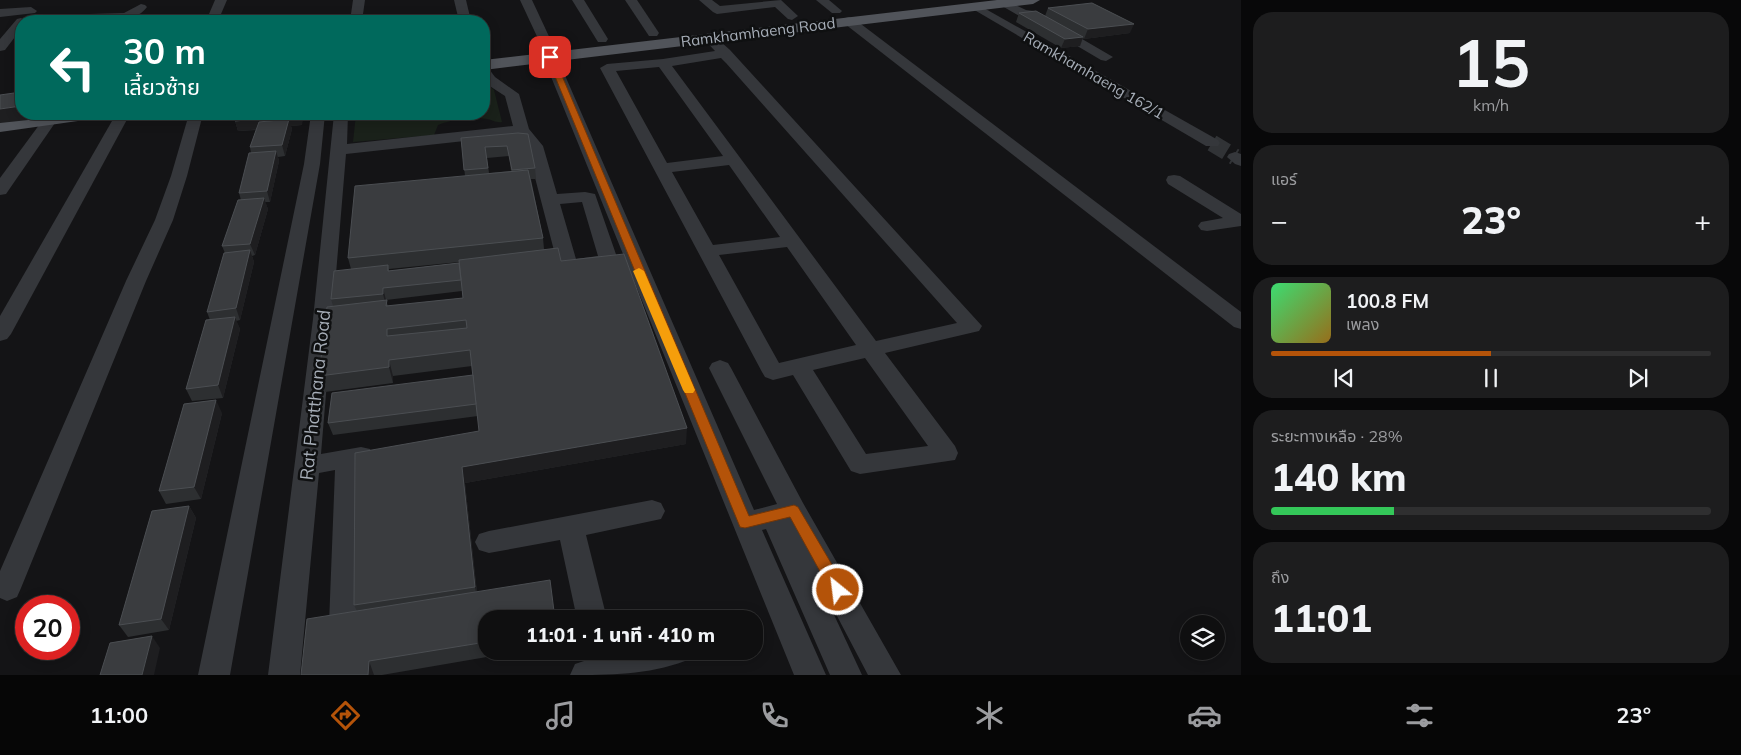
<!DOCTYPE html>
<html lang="th">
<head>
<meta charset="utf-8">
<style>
  body { margin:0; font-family:Mulish,"Noto Sans Thai",sans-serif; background:#1d1d1e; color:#f1f3f6; height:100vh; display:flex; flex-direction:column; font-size:19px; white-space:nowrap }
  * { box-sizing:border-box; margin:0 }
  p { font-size:16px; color:#9b9c9f }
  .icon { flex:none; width:28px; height:28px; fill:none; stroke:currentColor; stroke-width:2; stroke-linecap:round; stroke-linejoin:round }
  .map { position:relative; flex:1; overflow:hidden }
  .sheet { display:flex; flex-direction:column; gap:12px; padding:12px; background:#080809; width:500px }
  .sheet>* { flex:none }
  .hud { position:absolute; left:15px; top:15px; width:475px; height:105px; border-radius:20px; box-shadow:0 2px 12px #0003,0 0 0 1px #2f2f30; background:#00695c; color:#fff; overflow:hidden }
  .controls { position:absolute; left:1180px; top:615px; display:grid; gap:10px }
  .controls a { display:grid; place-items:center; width:45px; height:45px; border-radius:50%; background:#0f0f10; box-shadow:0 2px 12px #0003,0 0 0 1px #2f2f30; font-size:25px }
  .speed { position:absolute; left:15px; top:595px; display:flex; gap:10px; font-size:25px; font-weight:700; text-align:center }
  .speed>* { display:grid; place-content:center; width:65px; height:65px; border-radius:50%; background:#0f0f10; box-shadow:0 2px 12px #0003,0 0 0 1px #2f2f30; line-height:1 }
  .speed .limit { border:8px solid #d22; background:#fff; color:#111 }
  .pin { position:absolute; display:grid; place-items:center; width:42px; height:42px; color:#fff; margin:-21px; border-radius:10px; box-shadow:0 2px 8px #0006 }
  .me { position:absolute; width:55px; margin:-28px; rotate:331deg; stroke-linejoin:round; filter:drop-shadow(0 0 4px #0008) }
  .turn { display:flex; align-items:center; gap:18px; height:105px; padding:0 25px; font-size:22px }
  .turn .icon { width:65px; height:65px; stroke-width:2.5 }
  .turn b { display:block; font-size:35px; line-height:42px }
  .big { font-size:38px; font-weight:800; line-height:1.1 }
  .sheet .widget { flex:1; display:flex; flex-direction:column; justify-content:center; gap:8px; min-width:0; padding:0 18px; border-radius:20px; background:#1d1d1e }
  .sheet .dial { align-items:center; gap:0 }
  .dial b { font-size:65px; line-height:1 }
  .song { display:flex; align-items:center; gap:15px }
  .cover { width:60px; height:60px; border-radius:8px; background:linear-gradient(135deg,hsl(140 70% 55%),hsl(40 70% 35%)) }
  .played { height:5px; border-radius:2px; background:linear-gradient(90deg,#b45309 50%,#2f2f30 50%) }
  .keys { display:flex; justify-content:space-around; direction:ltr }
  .heat { display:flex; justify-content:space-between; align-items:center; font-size:28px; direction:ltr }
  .charge { height:8px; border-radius:4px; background:linear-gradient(90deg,#34c759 28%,#2f2f30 0) }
  .trip { position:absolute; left:478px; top:610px; width:285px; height:50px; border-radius:20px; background:#0f0f10; box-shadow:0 2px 12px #0003,0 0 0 1px #2f2f30; font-weight:800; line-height:50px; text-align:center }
  .menu { display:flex; height:80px; justify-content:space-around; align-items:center; background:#060606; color:#9b9c9f }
  .menu .icon { width:35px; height:35px }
  .menu .selected { color:#b45309 }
  .menu b { font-size:22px; color:#f1f3f6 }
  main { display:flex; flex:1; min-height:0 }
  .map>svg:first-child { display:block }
  .green { fill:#1a211a }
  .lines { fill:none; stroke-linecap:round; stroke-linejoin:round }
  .minor-tunnel { stroke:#313336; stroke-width:17; stroke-dasharray:17 8; stroke-linecap:butt }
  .minor { fill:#35373b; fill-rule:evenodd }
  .major { fill:#51545a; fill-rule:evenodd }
  .wall { fill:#2d2f31; fill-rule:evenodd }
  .shaded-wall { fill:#1e1e20 }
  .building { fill:#3a3c3f; stroke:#4b4e52; fill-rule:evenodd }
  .route { fill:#b45309; stroke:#753606 }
  .slow { fill:#f59e0b }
  .labels { text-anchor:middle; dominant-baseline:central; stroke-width:5; stroke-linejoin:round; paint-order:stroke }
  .far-street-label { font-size:15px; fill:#a6adb7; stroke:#0f1011 }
  .street-label { font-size:18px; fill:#a6adb7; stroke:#0f1011 }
</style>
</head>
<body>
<main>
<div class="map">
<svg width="1241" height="675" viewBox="0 0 1241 675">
  <rect width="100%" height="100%" fill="#141416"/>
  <path class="green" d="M484 81 494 90 502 122C496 123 493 120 487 119 470 116 455 119 438 125L434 135 353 142 356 114H484Z"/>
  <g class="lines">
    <path class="minor-tunnel" d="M1212 143 1235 157"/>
    <g class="minor">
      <path d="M215 0H227L218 21H206Z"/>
      <path d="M353 0H365L362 21H350Z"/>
      <path d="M454 0H466L471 21H459Z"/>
      <path d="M520 0H532L553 45 551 48H543L541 45Z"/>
      <path d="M572 0H584L608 39 606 42H598Z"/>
      <path d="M625 0H637L659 33 657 36H649Z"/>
      <path d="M699 0H712L720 6 781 0 798 16 792 20 788 19 775 7 717 14 713 12Z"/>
      <path d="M816 0H829L842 11 840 13H832Z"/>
      <path d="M1005 0 1026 10 1034 11 1113 57 1106 61 1101 60 1028 17H1021L997 3 999 1Z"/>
      <path d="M975 3 1218 140 1220 143 1218 146H1206L971 8 969 6Z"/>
      <path d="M141 4 145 5 147 7C133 25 108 21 88 21L83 18 89 14 124 13Z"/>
      <path d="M31 7 37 11 35 13 0 17V9Z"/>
      <path d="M849 17 853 18 1241 312V329L1234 327 845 24 843 21 845 18Z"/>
      <path d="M21 18 26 21H21V29L5 50 0 51V39L17 19Z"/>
      <path d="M708 33 712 34 730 50 982 326 979 331 885 353 955 446 958 453 955 460 860 474 851 471 793 375 773 380 765 377 762 372 600 68 607 64 663 59 715 51 702 37ZM721 58 726 63 957 323 876 341 672 66ZM659 67 723 156 667 163 616 71ZM729 165 780 237 713 245 672 172ZM787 247 856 345 779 363 719 255ZM865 358 928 446 866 454 813 370Z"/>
      <path d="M550 53 557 57 754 510 777 504 709 368 712 363 720 360 728 363 731 368 803 503 901 675H868L816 576 862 675H830L766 529 762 530 826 675H794L543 57Z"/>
      <path d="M484 68 489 69 495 77 519 94 529 129 543 146 557 194 585 192 595 194 618 260 616 264C600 268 568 278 557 262L527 147 518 135 346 154 321 454 361 447 370 449 373 456 370 463 360 466 359 624 354 634 344 638 334 634 329 624 335 470 319 473 300 675H268L313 319 334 114H348L347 144 513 126 505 96 485 83ZM582 202 598 256 576 259 560 204Z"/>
      <path d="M116 114H130L11 334 7 339 0 341V316Z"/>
      <path d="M189 114H203L187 176 173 220 146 281 21 588 17 597 7 601 0 598V571L126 281 155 220 171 176Z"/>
      <path d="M311 114H325L320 164 230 675H198L304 164Z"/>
      <path d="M50 116 55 117 57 120 6 194 0 195V178L45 117Z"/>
      <path d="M1235 152 1241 154V166L1235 164 1227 157 1229 154Z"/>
      <path d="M1174 175 1180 176 1241 214V226L1207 231 1201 230 1198 226 1201 222 1223 218 1168 184 1166 180 1168 176Z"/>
      <path d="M652 500 661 503 665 511 661 519 586 535 607 619H577L560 540 489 553 479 550 475 542 479 534 489 531Z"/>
      <path d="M601 651H689L685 661C648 675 609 675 570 675L575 664 590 659 592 655Z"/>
    </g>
    <g class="major">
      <path d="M997 0H1040L1033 4 484 70V60Z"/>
      <path d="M52 114H101L98 118 92 119 0 132V120Z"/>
    </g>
  </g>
  <g class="wall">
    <path d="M1048 8 1130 33 1084 39 1083 38 1080 46 1061 48 1016 22 1019 13 1045 16Z"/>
    <path d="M235 121 302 125 291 126 292 129 285 156 278 157 279 161 270 202H265L268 209 255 255 252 256 254 262 240 320 236 321 240 329 223 398 192 401 186 389 210 320 207 312 225 253 222 246 241 200 239 193 251 153 250 147 256 130 238 131Z"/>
    <path d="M518 133 535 168 536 179H531L543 238 544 249 561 261 686 444 465 483 477 592 486 619V651H521L382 675H301L357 611 354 605 479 431 478 416 333 435 328 423 473 375 472 366 393 376V383L325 392 319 376 333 306 331 299 351 269 348 258 465 176 461 138ZM509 156 511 171 489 173 487 158ZM459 262V263L389 271V269ZM462 291 463 298 388 306 386 300Z"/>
    <path d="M222 413 201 499 166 504 159 491Z"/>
    <path d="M189 506 196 518 169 630 128 637 119 625Z"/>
  </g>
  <g class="shaded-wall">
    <path d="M1134 24 1130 33 1084 39 1088 29Z"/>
    <path d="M1083 37 1080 46 1061 48 1065 39Z"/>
    <path d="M21 106V114H52L47 118 0 123V109Z"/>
    <path d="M300 114H304L302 125 291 126 292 129 285 156 282 145 287 127 238 131 235 121Z"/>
    <path d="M276 151 279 161 270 202 267 191Z"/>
    <path d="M264 198 268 209 255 255 250 244Z"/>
    <path d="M250 250 254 262 240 320 236 308Z"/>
    <path d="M383 288 386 300V306L383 294Z"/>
    <path d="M235 317 240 329 223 398 218 385Z"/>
    <path d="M389 360 393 376V383L389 367Z"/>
    <path d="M216 400 222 413 201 499 194 487Z"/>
    <path d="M687 428 686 444 465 483 478 603 475 587 462 467Z"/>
    <path d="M189 506 196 518 169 630 161 619Z"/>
    <path d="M152 636 160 648 154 675H142Z"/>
    <path d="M369 661 374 675H368Z"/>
  </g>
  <g class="building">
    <path d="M1092 3 1134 24 1088 29 1048 8Z"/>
    <path d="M1036 11 1083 37 1065 39 1019 13Z"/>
    <path d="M21 92V106L0 109V95Z"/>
    <path d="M237 114H300V115L235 121Z"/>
    <path d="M289 119 282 145 250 147 259 122Z"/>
    <path d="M518 133 528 134 535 168 512 170 507 146 485 147 488 168 464 170 461 138Z"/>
    <path d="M276 151 267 191 239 193 249 153Z"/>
    <path d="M528 170 543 238 348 258 355 186Z"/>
    <path d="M264 198 250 244 222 246 238 200Z"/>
    <path d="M558 248 561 261 624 254 687 428 462 467 475 587 354 605 355 453 479 431 470 350 389 360V367L319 376 327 307 387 300 386 306 463 298 459 260ZM466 320 467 328 387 336V329Z"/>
    <path d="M250 250 236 308 207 312 224 253Z"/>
    <path d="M459 263 461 280 383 288V294L331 299 334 271 388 265V271Z"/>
    <path d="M235 317 218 385 186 389 206 320Z"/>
    <path d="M473 375 476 404 328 423 332 393Z"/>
    <path d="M216 400 194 487 159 491 184 404Z"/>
    <path d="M189 506 161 619 119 625 152 511Z"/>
    <path d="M550 580 555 619H486V642L369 661 368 675H301L307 619Z"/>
    <path d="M152 636 142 675H100L110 643Z"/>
  </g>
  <path class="route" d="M548 56 554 57 749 516 794 505 798 507 844 585 846 590 844 595 838 597 833 595 790 517 745 528 740 527 547 57Z"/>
  <path class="slow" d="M639 268 644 271 695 390 693 393H685L683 390 633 271Z"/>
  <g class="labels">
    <g class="far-street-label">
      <text transform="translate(758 32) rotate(-7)">Ramkhamhaeng Road</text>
      <text transform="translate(1094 75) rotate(30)">Ramkhamhaeng 162/1</text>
    </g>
    <g class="street-label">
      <text transform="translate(315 395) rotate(-84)">Rat Phatthana Road</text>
    </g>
  </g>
</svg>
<div class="controls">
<a><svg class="icon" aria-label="layers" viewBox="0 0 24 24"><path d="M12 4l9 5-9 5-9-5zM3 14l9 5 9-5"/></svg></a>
</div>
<div class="speed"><div class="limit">20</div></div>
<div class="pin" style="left:550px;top:57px;background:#d93025"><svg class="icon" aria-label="arrive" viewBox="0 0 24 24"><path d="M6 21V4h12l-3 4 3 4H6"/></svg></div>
<svg class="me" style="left:838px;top:590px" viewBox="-20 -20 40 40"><circle r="17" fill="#b45309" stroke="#fff" stroke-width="3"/><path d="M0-11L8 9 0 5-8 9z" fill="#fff"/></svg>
<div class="trip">11:01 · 1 นาที · 410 m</div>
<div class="hud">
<div class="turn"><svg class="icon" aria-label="left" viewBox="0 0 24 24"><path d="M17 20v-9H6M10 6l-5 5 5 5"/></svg><div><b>30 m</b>เลี้ยวซ้าย</div></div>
</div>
</div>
<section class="sheet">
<div class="widget dial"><b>15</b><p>km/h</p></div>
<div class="widget"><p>แอร์</p>
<div class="heat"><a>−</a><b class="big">23°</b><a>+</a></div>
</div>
<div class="widget">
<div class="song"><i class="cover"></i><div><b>100.8 FM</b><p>เพลง</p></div></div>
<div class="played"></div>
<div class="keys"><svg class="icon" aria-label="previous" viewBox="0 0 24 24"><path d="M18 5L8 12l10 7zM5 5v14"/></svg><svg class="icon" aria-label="pause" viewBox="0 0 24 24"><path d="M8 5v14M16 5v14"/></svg><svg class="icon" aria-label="next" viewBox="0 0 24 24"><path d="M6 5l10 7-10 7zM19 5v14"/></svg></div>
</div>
<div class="widget"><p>ระยะทางเหลือ · 28%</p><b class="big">140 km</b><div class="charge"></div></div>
<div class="widget"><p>ถึง</p><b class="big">11:01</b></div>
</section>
</main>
<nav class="menu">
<b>11:00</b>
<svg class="icon selected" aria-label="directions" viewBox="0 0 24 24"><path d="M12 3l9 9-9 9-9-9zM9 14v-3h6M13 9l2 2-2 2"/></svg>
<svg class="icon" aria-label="music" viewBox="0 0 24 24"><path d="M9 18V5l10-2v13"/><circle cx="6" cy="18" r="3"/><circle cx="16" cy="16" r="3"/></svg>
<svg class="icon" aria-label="phone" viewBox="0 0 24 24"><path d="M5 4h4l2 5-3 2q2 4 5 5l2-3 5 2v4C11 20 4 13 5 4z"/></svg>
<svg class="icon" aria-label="climate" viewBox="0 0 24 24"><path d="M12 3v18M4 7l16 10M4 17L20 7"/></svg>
<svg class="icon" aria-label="car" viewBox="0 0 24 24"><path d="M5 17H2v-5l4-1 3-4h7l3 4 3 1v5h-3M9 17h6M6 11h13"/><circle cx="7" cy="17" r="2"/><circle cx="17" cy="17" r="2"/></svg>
<svg class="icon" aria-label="filters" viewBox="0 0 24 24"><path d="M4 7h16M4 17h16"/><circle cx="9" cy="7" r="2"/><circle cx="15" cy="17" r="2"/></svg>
<b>23°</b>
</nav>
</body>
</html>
